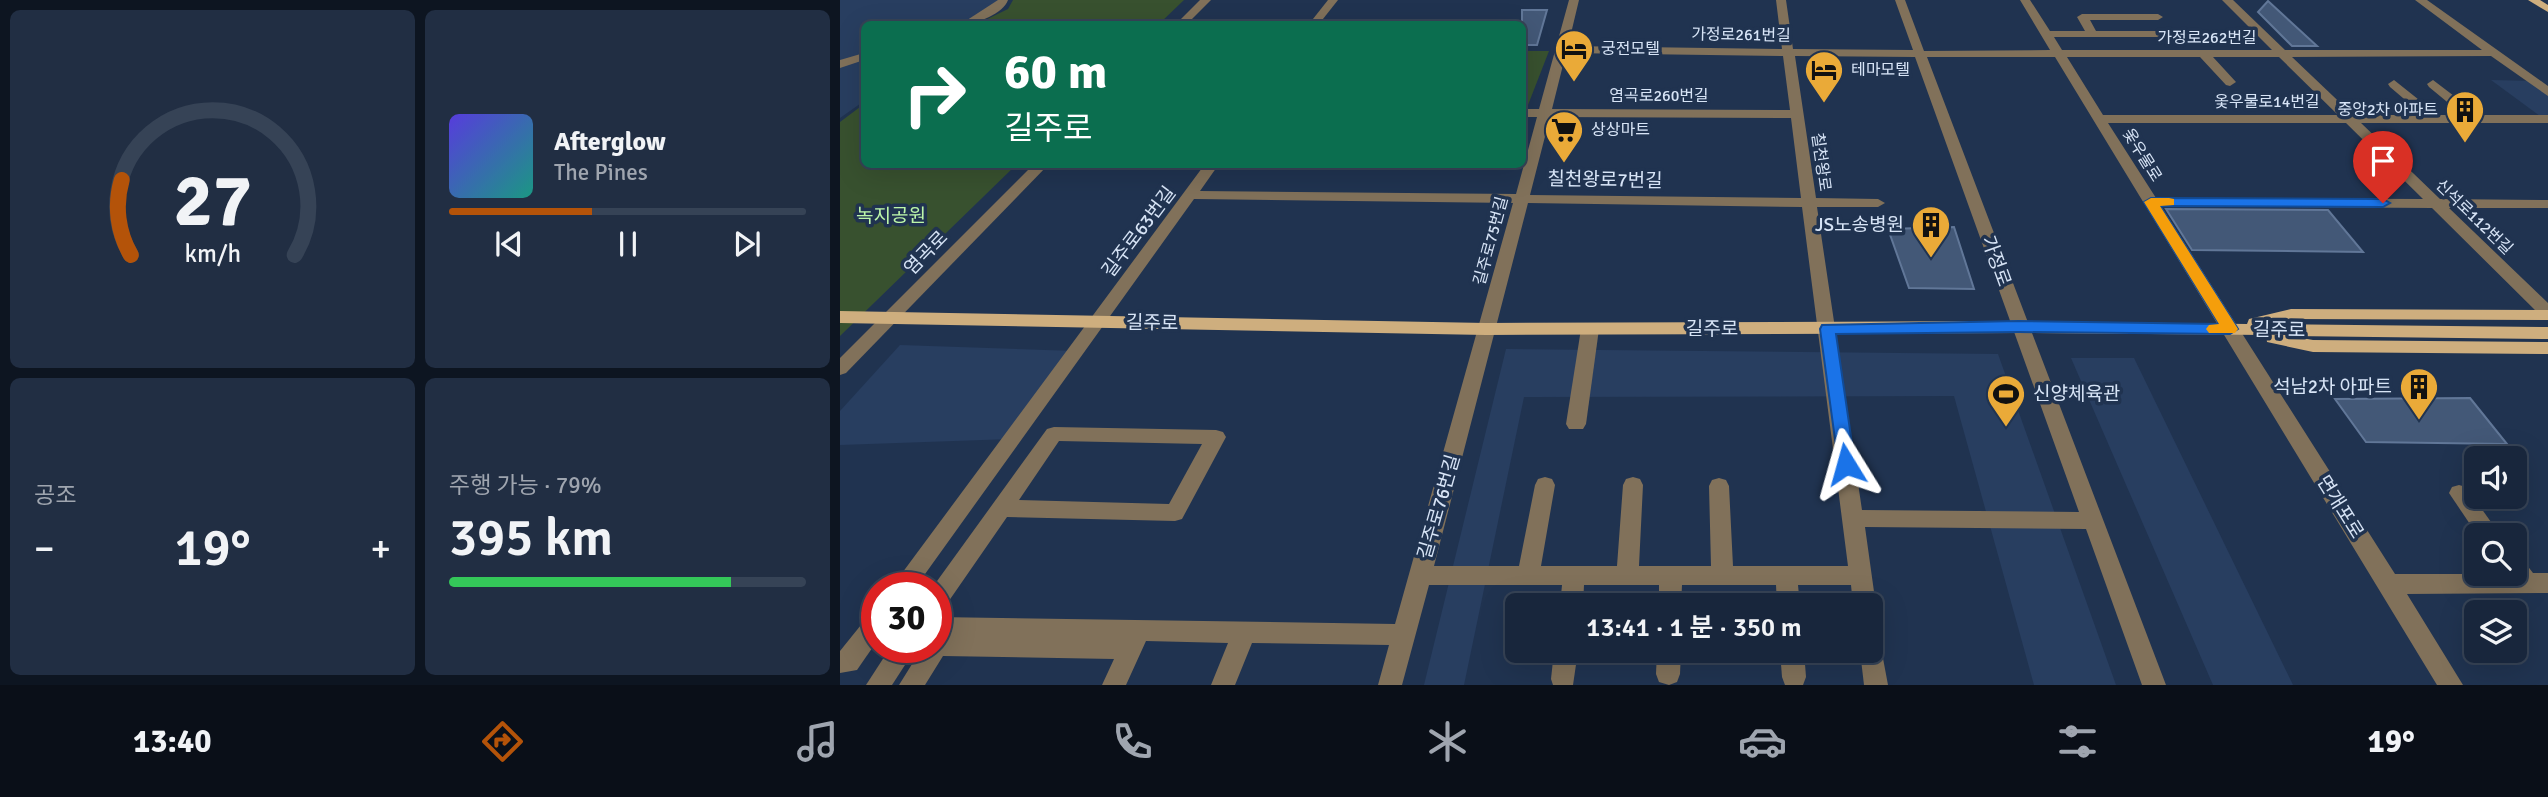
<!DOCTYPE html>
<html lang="ko">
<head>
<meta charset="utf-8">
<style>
  body { margin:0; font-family:Signika,"Noto Sans KR",sans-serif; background:#212e43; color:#f1f3f6; height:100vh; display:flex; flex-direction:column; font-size:26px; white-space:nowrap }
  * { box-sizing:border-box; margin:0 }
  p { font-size:23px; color:#9fa5af }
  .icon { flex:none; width:38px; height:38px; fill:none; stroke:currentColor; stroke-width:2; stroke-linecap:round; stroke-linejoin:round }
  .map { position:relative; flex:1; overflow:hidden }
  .side { display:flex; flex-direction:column; gap:10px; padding:10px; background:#0d1521; width:840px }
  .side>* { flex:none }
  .hud { position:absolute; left:21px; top:21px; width:665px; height:147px; border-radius:10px; box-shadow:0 7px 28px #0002,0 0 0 2px #364356; background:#0b6e4f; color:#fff; overflow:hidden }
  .tools { position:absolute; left:1624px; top:446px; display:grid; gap:14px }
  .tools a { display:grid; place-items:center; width:63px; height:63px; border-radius:10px; background:#18263c; box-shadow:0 7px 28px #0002,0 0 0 2px #364356; font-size:35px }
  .speed { position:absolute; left:21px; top:572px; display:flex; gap:14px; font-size:35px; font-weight:700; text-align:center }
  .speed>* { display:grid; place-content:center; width:91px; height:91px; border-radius:50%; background:#18263c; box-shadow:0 7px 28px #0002,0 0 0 2px #364356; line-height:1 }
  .speed .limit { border:10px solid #d22; background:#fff; color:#111 }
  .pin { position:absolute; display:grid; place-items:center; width:60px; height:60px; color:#fff; margin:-72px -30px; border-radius:50% 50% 50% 0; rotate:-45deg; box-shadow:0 0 7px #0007 }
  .pin .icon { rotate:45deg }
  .me { position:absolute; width:77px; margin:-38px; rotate:352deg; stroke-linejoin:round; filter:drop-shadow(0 0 5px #0008) }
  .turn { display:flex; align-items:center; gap:24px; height:147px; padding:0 28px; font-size:32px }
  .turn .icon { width:91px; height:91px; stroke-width:2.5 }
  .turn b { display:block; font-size:49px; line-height:60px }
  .big { font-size:52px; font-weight:600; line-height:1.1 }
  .side .card { flex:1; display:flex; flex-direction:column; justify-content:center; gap:10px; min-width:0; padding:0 24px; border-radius:10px; background:#212e43 }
  .side .dial { align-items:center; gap:0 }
  .dial svg { height:182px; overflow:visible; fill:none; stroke:#364356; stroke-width:7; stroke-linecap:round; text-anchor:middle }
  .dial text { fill:#f1f3f6; stroke:none }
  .song { display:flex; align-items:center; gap:21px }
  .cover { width:84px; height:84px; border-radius:10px; background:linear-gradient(135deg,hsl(250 70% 55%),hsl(170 70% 35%)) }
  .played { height:7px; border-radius:4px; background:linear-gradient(90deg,#b45309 40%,#364356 40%) }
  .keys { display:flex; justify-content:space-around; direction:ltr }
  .heat { display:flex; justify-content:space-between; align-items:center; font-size:38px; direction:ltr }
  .charge { height:10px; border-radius:5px; background:linear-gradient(90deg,#34c759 79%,#364356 0) }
  .side .tiles { flex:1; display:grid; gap:10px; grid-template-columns:repeat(2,1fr) }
  .trip { position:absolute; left:665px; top:593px; width:378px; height:70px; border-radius:10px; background:#18263c; box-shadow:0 7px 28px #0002,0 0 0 2px #364356; font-weight:600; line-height:70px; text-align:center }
  .tab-bar { display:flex; height:112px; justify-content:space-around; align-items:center; background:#0a0f18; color:#9fa5af }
  .tab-bar .icon { width:49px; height:49px }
  .tab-bar .selected { color:#b45309 }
  .tab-bar b { font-size:32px; color:#f1f3f6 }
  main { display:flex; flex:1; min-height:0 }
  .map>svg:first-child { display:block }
  .built { fill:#283e60 }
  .green { fill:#38512f }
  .building { fill:#435877; stroke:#617798; stroke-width:2 }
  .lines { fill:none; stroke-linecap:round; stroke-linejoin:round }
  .minor { fill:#81715a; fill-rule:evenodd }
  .major { fill:#ceae7e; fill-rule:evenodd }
  .route { fill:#1a73e8; stroke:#114b97; stroke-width:2 }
  .slow { fill:#f59e0b }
  .labels { text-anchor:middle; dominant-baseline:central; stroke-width:7; stroke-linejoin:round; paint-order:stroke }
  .far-street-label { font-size:16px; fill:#d7e4f6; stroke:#203350 }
  .far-poi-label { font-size:16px; fill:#d7e4f6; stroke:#203350; text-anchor:start }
  .street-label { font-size:19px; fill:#d7e4f6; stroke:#203350 }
  .park-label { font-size:19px; fill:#bdf6a9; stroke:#203350 }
  .poi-label { font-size:19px; fill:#d7e4f6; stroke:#203350; text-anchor:end }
</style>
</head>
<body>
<main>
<section class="side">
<div class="tiles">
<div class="card dial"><svg viewBox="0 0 100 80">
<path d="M14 69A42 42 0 1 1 86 69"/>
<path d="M14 69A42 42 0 0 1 10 36" stroke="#b45309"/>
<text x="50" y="56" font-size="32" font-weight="700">27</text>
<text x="50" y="72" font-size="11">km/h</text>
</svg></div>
<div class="card">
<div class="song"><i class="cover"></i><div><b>Afterglow</b><p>The Pines</p></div></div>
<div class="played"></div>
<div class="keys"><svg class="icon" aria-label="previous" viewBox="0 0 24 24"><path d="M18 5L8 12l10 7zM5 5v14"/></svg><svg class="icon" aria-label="pause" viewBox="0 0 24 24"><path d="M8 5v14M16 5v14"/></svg><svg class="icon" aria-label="next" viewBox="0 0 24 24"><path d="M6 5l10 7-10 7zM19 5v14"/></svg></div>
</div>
<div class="card"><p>공조</p>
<div class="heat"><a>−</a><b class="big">19°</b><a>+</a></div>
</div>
<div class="card"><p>주행 가능 · 79%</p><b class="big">395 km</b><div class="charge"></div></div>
</div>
</section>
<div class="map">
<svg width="1708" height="685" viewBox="0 0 1708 685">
  <rect width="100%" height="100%" fill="#203350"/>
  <g class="built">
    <path d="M0 0H159L155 9 133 24H24V101L0 118Z"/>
    <path d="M1651 80 1692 81 1708 92V119H1704Z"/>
    <path d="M60 345 235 351 171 439 0 445V411Z"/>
    <path d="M666 349 1158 354 1276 685H1194L1114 396 684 397 624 685H584Z"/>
    <path d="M1231 358H1294L1453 685H1373Z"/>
  </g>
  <g class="green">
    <path d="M173 0H344L319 24H137L168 9Z"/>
    <path d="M683 51H709L688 105H683Z"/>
    <path d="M24 104V164L176 165 0 336V122Z"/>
  </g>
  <g class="building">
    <path d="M1428 1 1477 46H1452L1418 12Z"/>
    <path d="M682 10H707L697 45H682Z"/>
    <path d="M1326 209 1488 210 1523 252 1352 250Z"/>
    <path d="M1114 227 1134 289 1069 288 1048 229Z"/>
    <path d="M1630 398 1667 444 1526 442 1495 399Z"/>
  </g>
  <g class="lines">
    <g class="minor">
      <path d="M158 0H168C163 14 135 25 121 24Z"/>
      <path d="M360 0H371L347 24H336Z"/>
      <path d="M488 0H498L479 24H469Z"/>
      <path d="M729 0H739L728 46 942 49 936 0H946L953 49 1073 50 1055 0H1065L1084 51 1210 50 1180 0H1190L1210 31H1245L1237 17 1242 14H1318L1323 17 1318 20H1250L1256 31H1321L1327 34 1321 37H1214L1222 50H1432L1382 0H1393L1445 50H1642L1575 0H1587L1708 86V96L1651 56 1452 57 1513 115H1583L1550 87 1548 84 1554 80 1598 115H1623L1589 87 1587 84 1593 80 1639 115H1708V123H1521L1600 199 1708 200V208H1609L1708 303V318L1702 317 1592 208 1321 206 1555 574H1675V558L1683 560 1693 573H1708V593L1567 594 1623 685H1597L1215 57H1087L1326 685H1302L1246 529 1025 527 1036 606 1031 614V606H1013L1011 585H958L960 606H937L936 585H842L841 606H819V585H744L743 606H720L722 585H589L562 685H538L549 645 412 643 395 685H371L388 643 306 641 286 685H262L274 659 103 656 85 685H59L82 648H96V617L555 624 673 203 354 199 75 588H51L365 164H379L360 191 676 194 697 117H682V109H699ZM726 53 943 56 950 110 712 109ZM955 56 1075 57 1239 512 1022 510 977 207H1038L1045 203 1038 199 976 198ZM1227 57H1360L1386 85 1390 86 1396 82 1373 57H1439L1498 115H1263ZM710 117 951 118 961 198 690 195ZM1268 123H1506L1583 199 1316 198ZM688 203 962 207 1008 566H893L889 486 886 480 879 478 872 480 869 486 871 566H799L803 485 800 479 793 477 786 479 783 485 777 566H701L715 485 712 479 705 477 698 479 695 485 679 566H594Z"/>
      <path d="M24 53V60L0 68V60Z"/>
      <path d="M194 164H209L6 373 0 375V358Z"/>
      <path d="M750 323 759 329 746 424 743 429H729L726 424 741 329Z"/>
      <path d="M214 427 376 430 383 432 386 437 342 519 335 521 167 517 104 608 96 611V588H92L207 429ZM219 441 362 444 329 504 179 500Z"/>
      <path d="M1619 485 1626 487 1661 536H1638L1609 493 1612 487Z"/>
      <path d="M37 612V641L17 670 0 673V651L29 615Z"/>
      <path d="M1031 634 1039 637 1048 685H1024L1020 651H1031Z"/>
      <path d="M50 648H76L52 685H26Z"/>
      <path d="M714 651H738L733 685H713L711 679Z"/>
      <path d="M817 651H841L840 674 837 682 829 685 819 682 816 674Z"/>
      <path d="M940 651H964L966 677 963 685H945L942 677Z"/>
    </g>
    <g class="major">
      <path d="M1688 0H1700L1708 5V12Z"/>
      <path d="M1451 309 1708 310V320L1451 319 1432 324 1708 327V339L1451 336 1473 340 1708 342V354L1473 352 1427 342 1426 335 1179 333 646 335 0 323V311L646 323 1179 321 1407 324 1409 319Z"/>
    </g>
  </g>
  <path class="route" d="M1311 198 1543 199 1550 203 1543 207 1320 206 1398 329 1390 334 1179 332 996 334 1015 464 1012 469H999L980 329 982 325 1179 321 1379 324 1304 202Z"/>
  <path class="slow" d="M1329 198 1334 199V205L1320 206 1398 329 1395 333H1369L1366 329 1369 325 1379 324 1304 202 1311 198Z"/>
  <defs>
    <g id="hotel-pin" transform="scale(2.0125)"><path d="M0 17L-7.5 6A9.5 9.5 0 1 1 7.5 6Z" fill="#eaaa38" stroke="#203350"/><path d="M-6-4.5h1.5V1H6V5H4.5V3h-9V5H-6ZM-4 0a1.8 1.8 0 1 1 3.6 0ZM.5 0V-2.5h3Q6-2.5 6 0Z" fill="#111"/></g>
    <g id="building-pin" transform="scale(2.0125)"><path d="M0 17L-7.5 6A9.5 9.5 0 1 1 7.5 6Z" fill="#eaaa38" stroke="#203350"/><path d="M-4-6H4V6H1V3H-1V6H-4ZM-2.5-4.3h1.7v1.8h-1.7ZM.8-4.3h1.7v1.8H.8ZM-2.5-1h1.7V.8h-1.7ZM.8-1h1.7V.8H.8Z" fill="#111"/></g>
    <g id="supermarket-pin" transform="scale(2.0125)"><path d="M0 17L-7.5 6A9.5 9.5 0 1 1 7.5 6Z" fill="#eaaa38" stroke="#203350"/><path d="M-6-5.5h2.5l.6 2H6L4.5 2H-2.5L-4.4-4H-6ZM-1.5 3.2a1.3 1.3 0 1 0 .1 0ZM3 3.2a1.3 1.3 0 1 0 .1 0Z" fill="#111"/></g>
    <g id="stadium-pin" transform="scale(2.0125)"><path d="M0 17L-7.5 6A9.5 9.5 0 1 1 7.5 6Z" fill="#eaaa38" stroke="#203350"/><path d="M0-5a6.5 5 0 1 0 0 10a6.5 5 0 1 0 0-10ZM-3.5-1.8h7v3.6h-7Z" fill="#111"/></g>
  </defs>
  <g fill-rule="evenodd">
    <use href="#hotel-pin" x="734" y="49"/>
    <use href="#hotel-pin" x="984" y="70"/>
    <use href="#building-pin" x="1625" y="110"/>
    <use href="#supermarket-pin" x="724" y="130"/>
    <use href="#building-pin" x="1091" y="225"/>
    <use href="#building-pin" x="1579" y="387"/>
    <use href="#stadium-pin" x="1166" y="394"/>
  </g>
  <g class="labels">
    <g class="far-street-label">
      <text transform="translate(901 35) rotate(1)">가정로261번길</text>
      <text x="1367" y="38">가정로262번길</text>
      <text x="819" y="96">염곡로260번길</text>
      <text x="1427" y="102">옻우물로14번길</text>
      <text transform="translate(1302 155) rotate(58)">옻우물로</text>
      <text transform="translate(981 162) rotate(82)">칠천왕로</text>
      <text transform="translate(1634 217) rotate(44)">신석로112번길</text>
      <text transform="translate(651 241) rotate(-75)">길주로75번길</text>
    </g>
    <g class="far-poi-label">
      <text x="761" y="49">궁전모텔</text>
      <text x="1011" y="70">테마모텔</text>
      <text x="1598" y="110" text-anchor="end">중앙2차 아파트</text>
      <text x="751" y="130">상상마트</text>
    </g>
    <g class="street-label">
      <text transform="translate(765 180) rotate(1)">칠천왕로7번길</text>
      <text transform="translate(299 232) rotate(-53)">길주로63번길</text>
      <text transform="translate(86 253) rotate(-46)">염곡로</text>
      <text transform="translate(1156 261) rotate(70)">가정로</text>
      <text transform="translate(312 323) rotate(1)">길주로</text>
      <text x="872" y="329">길주로</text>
      <text transform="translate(1439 330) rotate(1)">길주로</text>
      <text transform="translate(599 507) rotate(-74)">길주로76번길</text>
      <text transform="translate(1500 507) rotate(58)">면개포로</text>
    </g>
    <g class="park-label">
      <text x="51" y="216">녹지공원</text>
    </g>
    <g class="poi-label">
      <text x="1064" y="225">JS노송병원</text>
      <text x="1552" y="387">석남2차 아파트</text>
      <text x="1193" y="394" text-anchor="start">신양체육관</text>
    </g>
  </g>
</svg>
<div class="tools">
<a><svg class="icon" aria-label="sound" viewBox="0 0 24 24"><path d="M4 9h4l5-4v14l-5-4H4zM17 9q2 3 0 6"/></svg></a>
<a><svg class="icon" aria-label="search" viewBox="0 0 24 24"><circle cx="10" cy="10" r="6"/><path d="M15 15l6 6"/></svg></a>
<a><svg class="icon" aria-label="layers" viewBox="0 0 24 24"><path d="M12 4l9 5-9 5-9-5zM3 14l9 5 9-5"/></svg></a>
</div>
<div class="speed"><div class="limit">30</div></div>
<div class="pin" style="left:1543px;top:203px;background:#d93025"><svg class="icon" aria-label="arrive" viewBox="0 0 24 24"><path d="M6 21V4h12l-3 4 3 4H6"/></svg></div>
<svg class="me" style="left:1006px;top:464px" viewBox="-20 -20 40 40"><path d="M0-17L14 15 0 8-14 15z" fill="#1a73e8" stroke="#fff" stroke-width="4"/></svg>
<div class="trip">13:41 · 1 분 · 350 m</div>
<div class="hud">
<div class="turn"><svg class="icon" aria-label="right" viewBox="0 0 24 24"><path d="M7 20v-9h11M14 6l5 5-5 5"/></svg><div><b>60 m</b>길주로</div></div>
</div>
</div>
</main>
<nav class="tab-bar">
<b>13:40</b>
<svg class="icon selected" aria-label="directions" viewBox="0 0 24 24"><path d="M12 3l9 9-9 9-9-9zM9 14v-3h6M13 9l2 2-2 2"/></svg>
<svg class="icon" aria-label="music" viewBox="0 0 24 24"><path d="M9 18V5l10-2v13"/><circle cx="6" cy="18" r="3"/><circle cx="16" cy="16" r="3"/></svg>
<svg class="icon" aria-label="phone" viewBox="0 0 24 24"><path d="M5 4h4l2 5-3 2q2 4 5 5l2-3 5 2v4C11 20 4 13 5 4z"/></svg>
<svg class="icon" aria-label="climate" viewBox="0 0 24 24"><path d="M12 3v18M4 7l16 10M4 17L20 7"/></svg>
<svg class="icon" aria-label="car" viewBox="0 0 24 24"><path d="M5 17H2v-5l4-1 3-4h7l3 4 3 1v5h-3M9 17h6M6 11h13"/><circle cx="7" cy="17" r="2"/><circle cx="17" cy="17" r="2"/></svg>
<svg class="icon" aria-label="filters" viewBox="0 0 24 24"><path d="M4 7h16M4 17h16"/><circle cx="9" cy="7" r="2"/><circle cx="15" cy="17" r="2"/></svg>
<b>19°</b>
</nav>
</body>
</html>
